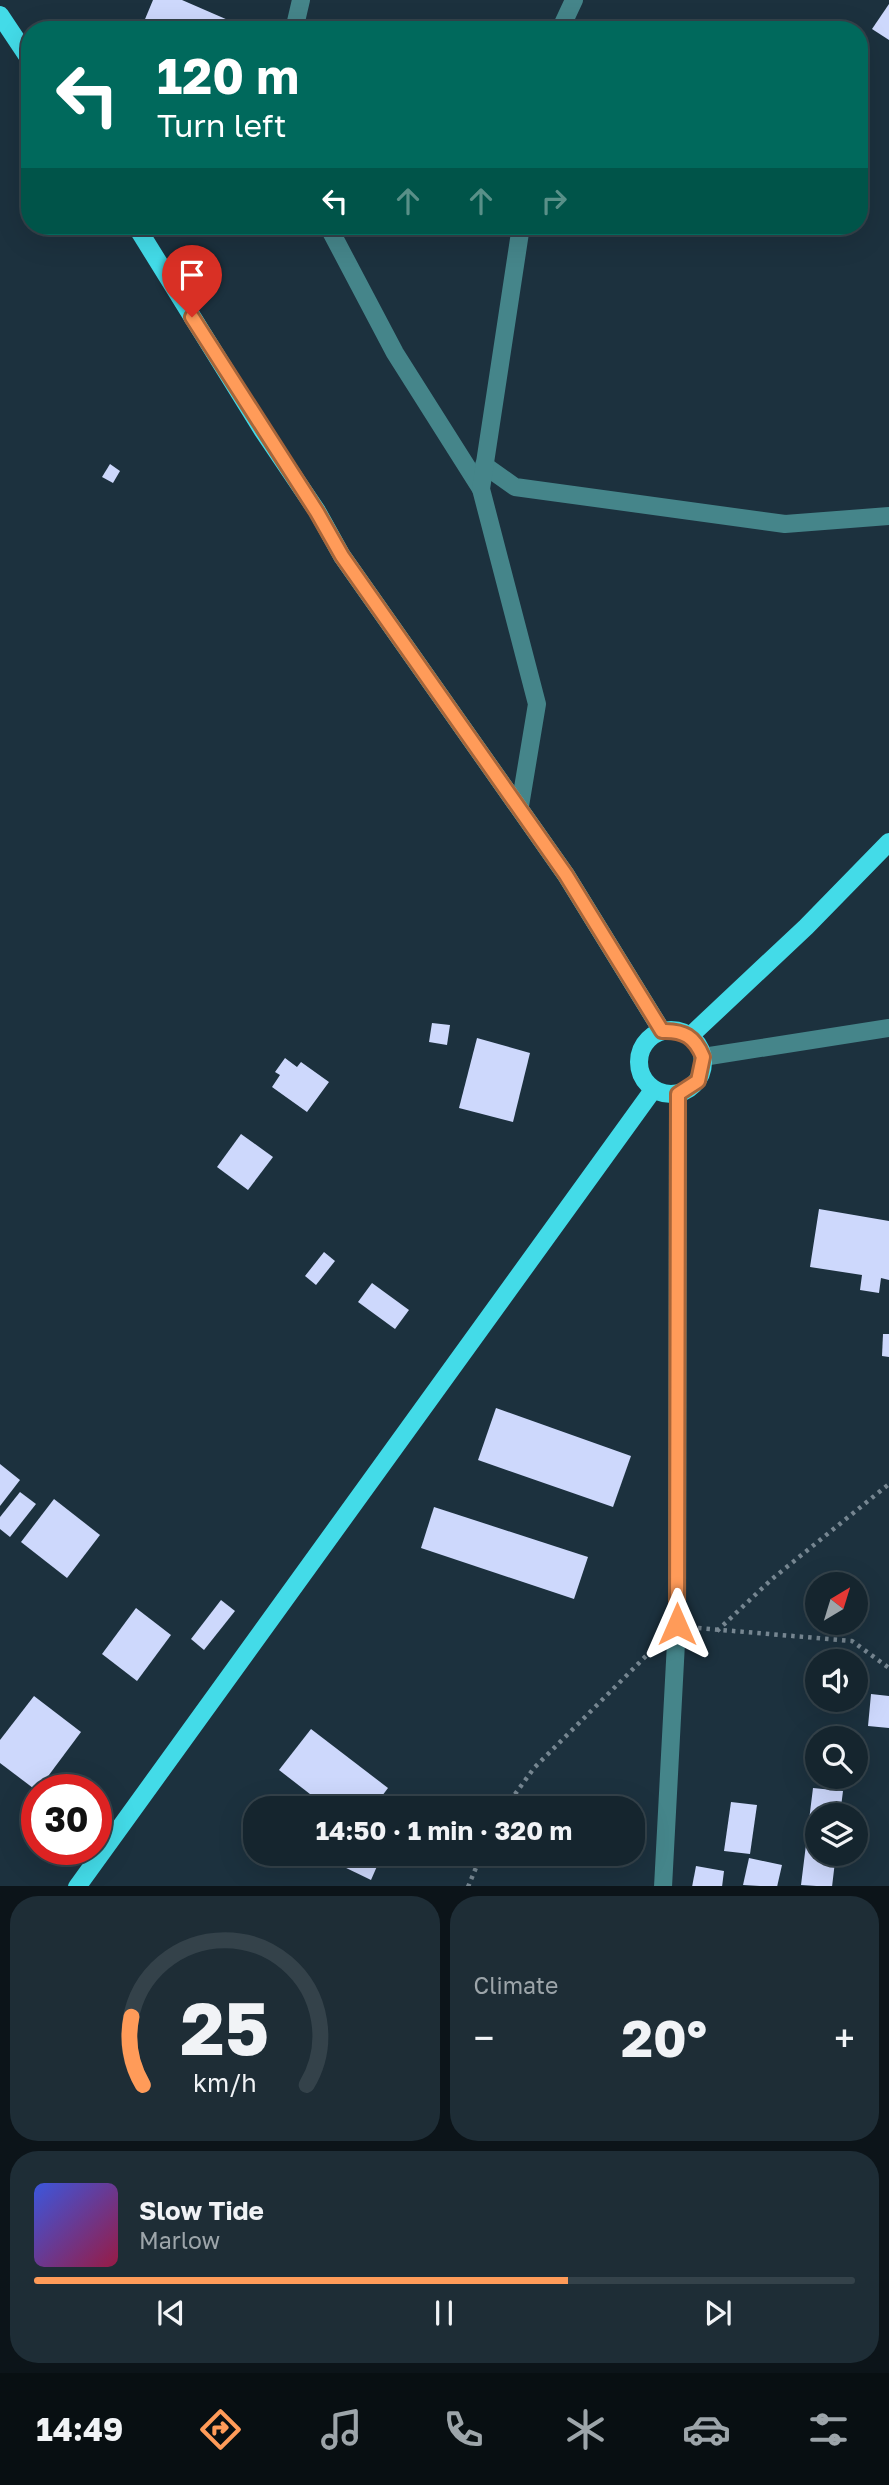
<!DOCTYPE html>
<html lang="en">
<head>
<meta charset="utf-8">
<style>
  body { margin:0; font-family:"Golos Text",sans-serif; background:#1e2d36; color:#f1f3f6; height:100vh; display:flex; flex-direction:column; font-size:26px; white-space:nowrap }
  * { box-sizing:border-box; margin:0 }
  p { font-size:23px; color:#9da5aa }
  .icon { flex:none; width:38px; height:38px; fill:none; stroke:currentColor; stroke-width:2; stroke-linecap:round; stroke-linejoin:round }
  .map { position:relative; height:1886px; overflow:hidden }
  .side { display:flex; flex-direction:column; gap:10px; padding:10px; background:#0c1419; flex:1 }
  .side>* { flex:none }
  .banner { position:absolute; left:21px; top:21px; width:847px; height:214px; border-radius:28px; box-shadow:0 7px 28px #0002,0 0 0 2px #34424a; background:#00695c; color:#fff; overflow:hidden }
  .needle { width:46px; rotate:38deg }
  .buttons { position:absolute; left:805px; top:1572px; display:grid; gap:14px }
  .buttons a { display:grid; place-items:center; width:63px; height:63px; border-radius:50%; background:#15252e; box-shadow:0 7px 28px #0002,0 0 0 2px #34424a; font-size:35px }
  .speed { position:absolute; left:21px; top:1774px; display:flex; gap:14px; font-size:35px; font-weight:700; text-align:center }
  .speed>* { display:grid; place-content:center; width:91px; height:91px; border-radius:50%; background:#15252e; box-shadow:0 7px 28px #0002,0 0 0 2px #34424a; line-height:1 }
  .speed .limit { border:10px solid #d22; background:#fff; color:#111 }
  .pin { position:absolute; display:grid; place-items:center; width:60px; height:60px; color:#fff; margin:-72px -30px; border-radius:50% 50% 50% 0; rotate:-45deg; box-shadow:0 0 7px #0007 }
  .pin .icon { rotate:45deg }
  .me { position:absolute; width:77px; margin:-38px; rotate:0deg; stroke-linejoin:round; filter:drop-shadow(0 0 5px #0008) }
  .turn { display:flex; align-items:center; gap:24px; height:147px; padding:0 21px; font-size:32px }
  .turn .icon { width:91px; height:91px; stroke-width:2.5 }
  .turn b { display:block; font-size:49px; line-height:60px }
  .lanes { display:flex; align-items:center; height:66px; padding:0 21px; background:#0003; justify-content:center; gap:35px; direction:ltr }
  .lanes .off { opacity:.35 }
  .big { font-size:52px; font-weight:700; line-height:1.1 }
  .side .tile { flex:1; display:flex; flex-direction:column; justify-content:center; gap:10px; min-width:0; padding:0 24px; border-radius:28px; background:#1e2d36 }
  .side .dial { align-items:center; gap:0 }
  .dial svg { height:182px; overflow:visible; fill:none; stroke:#34424a; stroke-width:7; stroke-linecap:round; text-anchor:middle }
  .dial text { fill:#f1f3f6; stroke:none }
  .song { display:flex; align-items:center; gap:21px }
  .cover { width:84px; height:84px; border-radius:10px; background:linear-gradient(135deg,hsl(230 70% 55%),hsl(340 70% 35%)) }
  .played { height:7px; border-radius:4px; background:linear-gradient(90deg,#ff9b59 65%,#34424a 65%) }
  .keys { display:flex; justify-content:space-around; direction:ltr }
  .heat { display:flex; justify-content:space-between; align-items:center; font-size:38px; direction:ltr }
  .side .tiles { flex:1; display:grid; gap:10px; grid-template-columns:1fr 1fr }
  .tile:last-child { grid-column:span 2 }
  .trip { position:absolute; left:243px; top:1796px; width:402px; height:70px; border-radius:28px; background:#15252e; box-shadow:0 7px 28px #0002,0 0 0 2px #34424a; font-weight:700; line-height:70px; text-align:center }
  .menu { display:flex; height:112px; justify-content:space-around; align-items:center; background:#080f12; color:#9da5aa }
  .menu .icon { width:49px; height:49px }
  .menu .active { color:#ff9b59 }
  .menu b { font-size:32px; color:#f1f3f6 }
  .map>svg:first-child { display:block }
  .building { fill:#cdd8fc }
  .lines { fill:none; stroke-linecap:round; stroke-linejoin:round }
  .path { stroke:#768691; stroke-width:4.5; stroke-dasharray:3.5 5; stroke-linecap:butt }
  .minor { stroke:#45858a; stroke-width:18 }
  .major { stroke:#43dbe8; stroke-width:18 }
  .route-casing { stroke:#a6653a; stroke-width:18 }
  .route { stroke:#ff9b59; stroke-width:12 }
</style>
</head>
<body>
<div class="map">
<svg width="889" height="1887" viewBox="0 0 889 1887">
  <rect width="100%" height="100%" fill="#1c313e"/>
  <g class="building">
    <path d="M153 0H182L251 30H156L143 24Z"/>
    <path d="M889 4V40L872 29Z"/>
    <path d="M110 464 120 471 113 483 102 477Z"/>
    <path d="M432 1023 450 1025 447 1045 429 1042Z"/>
    <path d="M477 1038 530 1053 513 1122 459 1108Z"/>
    <path d="M285 1058 297 1067 301 1062 329 1082 307 1112 272 1087 280 1075 275 1072Z"/>
    <path d="M241 1134 273 1157 248 1190 217 1167Z"/>
    <path d="M819 1209 889 1221V1280L881 1278 879 1293 860 1290 862 1275 810 1267Z"/>
    <path d="M324 1252 335 1261 316 1285 305 1276Z"/>
    <path d="M372 1283 409 1310 395 1329 358 1302Z"/>
    <path d="M883 1334H889V1357L882 1356Z"/>
    <path d="M496 1408 631 1456 613 1507 478 1460Z"/>
    <path d="M0 1464 20 1480 0 1506Z"/>
    <path d="M20 1492 36 1504 10 1537 0 1529V1517Z"/>
    <path d="M54 1499 100 1535 67 1578 21 1542Z"/>
    <path d="M434 1507 588 1557 574 1599 421 1548Z"/>
    <path d="M221 1600 235 1611 204 1650 191 1639Z"/>
    <path d="M136 1608 171 1635 137 1681 102 1654Z"/>
    <path d="M871 1694 889 1696V1728L868 1726Z"/>
    <path d="M34 1696 81 1732 37 1791 0 1763V1740Z"/>
    <path d="M311 1729 388 1788 373 1808H328L279 1770Z"/>
    <path d="M813 1788 843 1791 840 1815H817V1853H836L832 1887 801 1885Z"/>
    <path d="M731 1802 757 1805 750 1854 724 1851Z"/>
    <path d="M43 1850H72L62 1864Z"/>
    <path d="M345 1853H354L378 1864 371 1880 340 1865Z"/>
    <path d="M749 1858 782 1865 777 1887 743 1885Z"/>
    <path d="M696 1866 724 1871 722 1887H692Z"/>
  </g>
  <g class="lines">
    <g class="path">
      <path d="M698 1628 852 1641 889 1668"/>
      <path d="M717 1631 772 1579 889 1484"/>
      <path d="M505 1808 534 1768 652 1650"/>
      <path d="M468 1887 482 1853"/>
    </g>
    <g class="minor">
      <path d="M294 30 301 0"/>
      <path d="M560 30 574 0"/>
      <path d="M328 226 395 353 481 489"/>
      <path d="M484 465 515 487 785 524 889 516"/>
      <path d="M520 806 537 704 481 489 521 226"/>
      <path d="M703 1057 889 1028"/>
      <path d="M663 1887 677 1624 678 1094"/>
    </g>
    <g class="major">
      <path d="M0 15 30 60"/>
      <path d="M136 226 263 431 317 511 342 556 566 875 662 1031"/>
      <circle cx="671" cy="1062" r="32"/>
      <path d="M690 1036 806 927 889 842"/>
      <path d="M77 1887 653 1090"/>
    </g>
  </g>
  <g class="lines">
    <g class="route-casing">
      <path id="route" d="M192 317 317 512 342 556 566 875 662 1031C684 1030 695 1037 703 1057L698 1081 678 1094 677 1624"/>
    </g>
    <use href="#route" class="route"/>
  </g>
</svg>
<div class="buttons">
<a><svg class="needle" viewBox="-14 -14 28 28"><path d="M0-13l5 13h-10z" fill="#e53935"/><path d="M0 13l5-13h-10z" fill="#9da5aa"/></svg></a>
<a><svg class="icon" aria-label="sound" viewBox="0 0 24 24"><path d="M4 9h4l5-4v14l-5-4H4zM17 9q2 3 0 6"/></svg></a>
<a><svg class="icon" aria-label="search" viewBox="0 0 24 24"><circle cx="10" cy="10" r="6"/><path d="M15 15l6 6"/></svg></a>
<a><svg class="icon" aria-label="layers" viewBox="0 0 24 24"><path d="M12 4l9 5-9 5-9-5zM3 14l9 5 9-5"/></svg></a>
</div>
<div class="speed"><div class="limit">30</div></div>
<div class="pin" style="left:192px;top:317px;background:#d93025"><svg class="icon" aria-label="arrive" viewBox="0 0 24 24"><path d="M6 21V4h12l-3 4 3 4H6"/></svg></div>
<svg class="me" style="left:677px;top:1624px" viewBox="-20 -20 40 40"><path d="M0-17L14 15 0 8-14 15z" fill="#ff9b59" stroke="#fff" stroke-width="4"/></svg>
<div class="trip">14:50 · 1 min · 320 m</div>
<div class="banner">
<div class="turn"><svg class="icon" aria-label="left" viewBox="0 0 24 24"><path d="M17 20v-9H6M10 6l-5 5 5 5"/></svg><div><b>120 m</b>Turn left</div></div>
<div class="lanes"><svg class="icon" aria-label="left" viewBox="0 0 24 24"><path d="M17 20v-9H6M10 6l-5 5 5 5"/></svg><svg class="icon off" aria-label="ahead" viewBox="0 0 24 24"><path d="M12 20V5M6 11l6-6 6 6"/></svg><svg class="icon off" aria-label="ahead" viewBox="0 0 24 24"><path d="M12 20V5M6 11l6-6 6 6"/></svg><svg class="icon off" aria-label="right" viewBox="0 0 24 24"><path d="M7 20v-9h11M14 6l5 5-5 5"/></svg></div>
</div>
</div>
<section class="side">
<div class="tiles">
<div class="tile dial"><svg viewBox="0 0 100 80">
<path d="M14 69A42 42 0 1 1 86 69"/>
<path d="M14 69A42 42 0 0 1 9 39" stroke="#ff9b59"/>
<text x="50" y="56" font-size="32" font-weight="700">25</text>
<text x="50" y="72" font-size="11">km/h</text>
</svg></div>
<div class="tile"><p>Climate</p>
<div class="heat"><a>−</a><b class="big">20°</b><a>+</a></div>
</div>
<div class="tile">
<div class="song"><i class="cover"></i><div><b>Slow Tide</b><p>Marlow</p></div></div>
<div class="played"></div>
<div class="keys"><svg class="icon" aria-label="previous" viewBox="0 0 24 24"><path d="M18 5L8 12l10 7zM5 5v14"/></svg><svg class="icon" aria-label="pause" viewBox="0 0 24 24"><path d="M8 5v14M16 5v14"/></svg><svg class="icon" aria-label="next" viewBox="0 0 24 24"><path d="M6 5l10 7-10 7zM19 5v14"/></svg></div>
</div>
</div>
</section>
<nav class="menu">
<b>14:49</b>
<svg class="icon active" aria-label="directions" viewBox="0 0 24 24"><path d="M12 3l9 9-9 9-9-9zM9 14v-3h6M13 9l2 2-2 2"/></svg>
<svg class="icon" aria-label="music" viewBox="0 0 24 24"><path d="M9 18V5l10-2v13"/><circle cx="6" cy="18" r="3"/><circle cx="16" cy="16" r="3"/></svg>
<svg class="icon" aria-label="phone" viewBox="0 0 24 24"><path d="M5 4h4l2 5-3 2q2 4 5 5l2-3 5 2v4C11 20 4 13 5 4z"/></svg>
<svg class="icon" aria-label="climate" viewBox="0 0 24 24"><path d="M12 3v18M4 7l16 10M4 17L20 7"/></svg>
<svg class="icon" aria-label="car" viewBox="0 0 24 24"><path d="M5 17H2v-5l4-1 3-4h7l3 4 3 1v5h-3M9 17h6M6 11h13"/><circle cx="7" cy="17" r="2"/><circle cx="17" cy="17" r="2"/></svg>
<svg class="icon" aria-label="filters" viewBox="0 0 24 24"><path d="M4 7h16M4 17h16"/><circle cx="9" cy="7" r="2"/><circle cx="15" cy="17" r="2"/></svg>
</nav>
</body>
</html>
